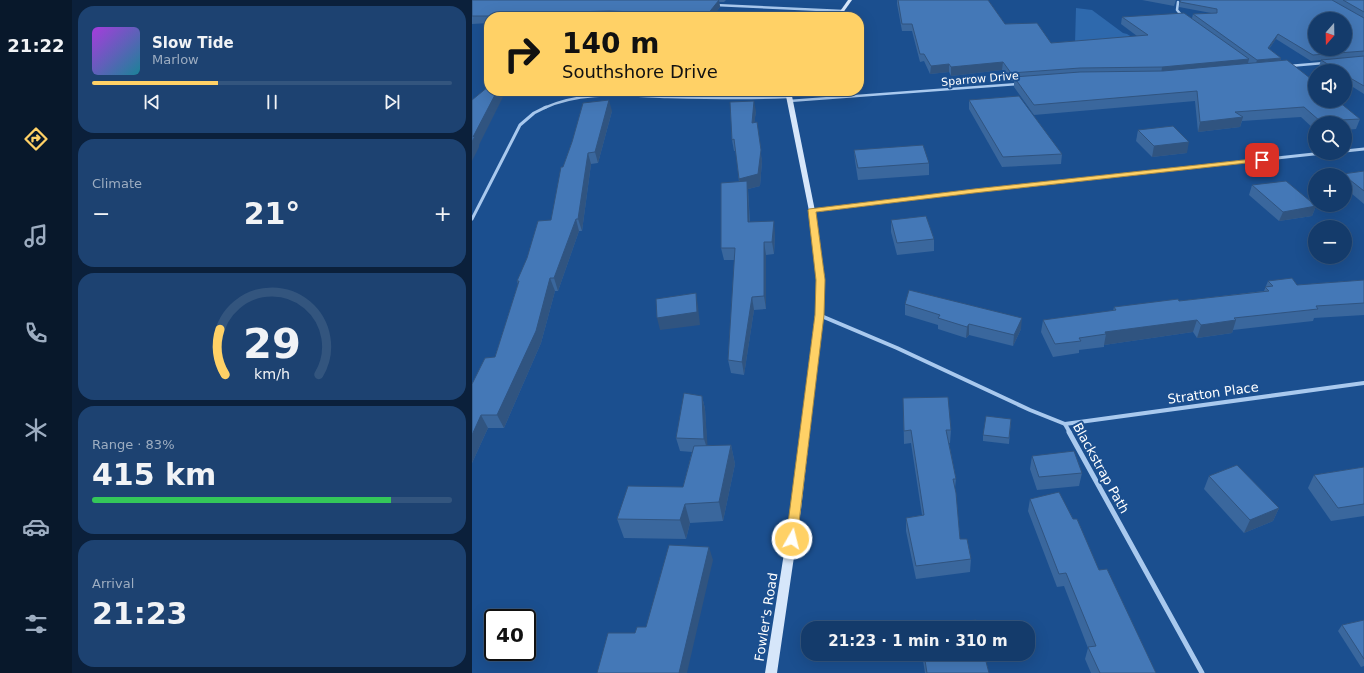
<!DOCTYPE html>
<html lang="en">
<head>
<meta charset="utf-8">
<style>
  body { margin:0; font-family:"DejaVu Sans",sans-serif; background:#1d4271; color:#f1f3f6; height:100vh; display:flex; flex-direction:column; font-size:15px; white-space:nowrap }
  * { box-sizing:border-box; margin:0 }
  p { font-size:13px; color:#9dadc1 }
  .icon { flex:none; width:22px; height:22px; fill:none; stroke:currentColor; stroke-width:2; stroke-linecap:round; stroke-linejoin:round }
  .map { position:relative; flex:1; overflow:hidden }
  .side { display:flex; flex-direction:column; gap:6px; padding:6px; background:#0b203b; width:400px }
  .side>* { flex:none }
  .guide { position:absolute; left:12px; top:12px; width:380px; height:84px; border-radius:16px; box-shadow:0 4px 16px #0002,0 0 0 1px #33557e; background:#ffd166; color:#111; overflow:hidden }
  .needle { width:26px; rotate:200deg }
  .controls { position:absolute; left:836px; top:12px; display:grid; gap:8px }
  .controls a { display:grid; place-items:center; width:44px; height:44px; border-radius:50%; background:#143b6b; box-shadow:0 4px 16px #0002,0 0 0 1px #33557e; font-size:20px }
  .speed { position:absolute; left:12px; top:609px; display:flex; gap:8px; font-size:20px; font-weight:700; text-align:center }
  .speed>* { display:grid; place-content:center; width:52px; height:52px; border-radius:50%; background:#143b6b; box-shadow:0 4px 16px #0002,0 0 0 1px #33557e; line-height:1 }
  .speed .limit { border:2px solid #111; border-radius:6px; background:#fff; color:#111 }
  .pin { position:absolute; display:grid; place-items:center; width:34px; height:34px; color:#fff; margin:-17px; border-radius:8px; box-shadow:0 2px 6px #0006 }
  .me { position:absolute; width:44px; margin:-22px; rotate:8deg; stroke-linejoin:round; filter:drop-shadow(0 0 3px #0008) }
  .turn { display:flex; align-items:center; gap:14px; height:84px; padding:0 12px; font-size:18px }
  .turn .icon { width:52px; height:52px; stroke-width:2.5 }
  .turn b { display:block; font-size:28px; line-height:34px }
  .big { font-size:30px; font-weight:700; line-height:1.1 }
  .side .card { flex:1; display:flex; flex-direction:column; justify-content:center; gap:6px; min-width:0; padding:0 14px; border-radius:16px; background:#1d4271 }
  .side .dial { align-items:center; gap:0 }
  .dial svg { height:104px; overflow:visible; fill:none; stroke:#33557e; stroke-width:7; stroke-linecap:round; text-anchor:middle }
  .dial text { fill:#f1f3f6; stroke:none }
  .song { display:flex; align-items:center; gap:12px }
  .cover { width:48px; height:48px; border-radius:6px; background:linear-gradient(135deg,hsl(280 70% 55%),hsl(190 70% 35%)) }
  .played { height:4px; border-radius:2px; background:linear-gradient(90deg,#ffd166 35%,#33557e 35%) }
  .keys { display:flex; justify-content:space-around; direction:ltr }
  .heat { display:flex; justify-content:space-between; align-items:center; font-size:22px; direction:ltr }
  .charge { height:6px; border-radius:3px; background:linear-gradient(90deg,#34c759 83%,#33557e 0) }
  .trip { position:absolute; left:329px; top:621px; width:234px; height:40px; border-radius:16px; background:#143b6b; box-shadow:0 4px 16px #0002,0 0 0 1px #33557e; font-weight:700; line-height:40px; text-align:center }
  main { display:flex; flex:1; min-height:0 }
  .menu { display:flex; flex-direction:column; width:72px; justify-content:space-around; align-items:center; background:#08182b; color:#9dadc1 }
  .menu .icon { width:28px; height:28px }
  .menu .on { color:#ffd166 }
  .menu b { font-size:18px; color:#f1f3f6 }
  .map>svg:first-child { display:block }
  .green { fill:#2e69ad }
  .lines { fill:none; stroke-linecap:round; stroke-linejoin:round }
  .street-far3 { stroke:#a9c9ee; stroke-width:2.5 }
  .street-far2 { stroke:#a9c9ee; stroke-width:3 }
  .street-far1 { stroke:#a9c9ee; stroke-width:4 }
  .street { stroke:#a9c9ee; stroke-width:5 }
  .secondary { fill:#d6e6fa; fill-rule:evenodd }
  .wall { fill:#3a679d }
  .shaded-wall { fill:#305480 }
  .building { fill:#4478b7; stroke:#305480; fill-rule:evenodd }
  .route { fill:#ffd166; stroke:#a68842 }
  .labels { text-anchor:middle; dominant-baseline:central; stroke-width:4; stroke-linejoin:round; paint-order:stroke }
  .far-street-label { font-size:11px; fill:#fff; stroke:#1b4f8f }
  .street-label { font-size:13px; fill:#fff; stroke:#1b4f8f }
</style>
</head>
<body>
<main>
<nav class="menu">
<b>21:22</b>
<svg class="icon on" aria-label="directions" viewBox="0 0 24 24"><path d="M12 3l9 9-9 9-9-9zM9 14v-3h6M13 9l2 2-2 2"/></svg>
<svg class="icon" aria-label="music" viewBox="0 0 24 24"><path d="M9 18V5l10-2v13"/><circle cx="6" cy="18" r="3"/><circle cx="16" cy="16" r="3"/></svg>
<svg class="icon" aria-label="phone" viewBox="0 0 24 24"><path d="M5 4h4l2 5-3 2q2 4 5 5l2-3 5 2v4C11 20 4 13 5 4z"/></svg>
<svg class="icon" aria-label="climate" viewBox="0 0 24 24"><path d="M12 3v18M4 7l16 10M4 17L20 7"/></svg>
<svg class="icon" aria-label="car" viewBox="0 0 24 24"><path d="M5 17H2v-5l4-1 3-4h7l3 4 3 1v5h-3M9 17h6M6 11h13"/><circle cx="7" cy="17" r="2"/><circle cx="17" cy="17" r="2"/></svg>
<svg class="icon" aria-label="filters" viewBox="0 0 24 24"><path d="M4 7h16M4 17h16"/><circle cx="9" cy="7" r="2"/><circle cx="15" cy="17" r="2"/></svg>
</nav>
<section class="side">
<div class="card">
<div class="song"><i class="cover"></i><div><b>Slow Tide</b><p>Marlow</p></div></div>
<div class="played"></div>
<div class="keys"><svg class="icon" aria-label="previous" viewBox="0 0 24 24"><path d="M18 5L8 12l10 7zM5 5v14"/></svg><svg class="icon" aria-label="pause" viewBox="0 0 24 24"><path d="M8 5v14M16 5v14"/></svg><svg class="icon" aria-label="next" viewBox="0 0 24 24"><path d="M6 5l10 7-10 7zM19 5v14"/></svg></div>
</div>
<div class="card"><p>Climate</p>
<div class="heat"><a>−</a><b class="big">21°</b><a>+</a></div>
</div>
<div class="card dial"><svg viewBox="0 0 100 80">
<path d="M14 69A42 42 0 1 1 86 69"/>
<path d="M14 69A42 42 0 0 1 10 34" stroke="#ffd166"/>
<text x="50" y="56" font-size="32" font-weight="700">29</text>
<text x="50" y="72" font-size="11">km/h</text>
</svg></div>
<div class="card"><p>Range · 83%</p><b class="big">415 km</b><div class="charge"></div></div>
<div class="card"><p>Arrival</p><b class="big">21:23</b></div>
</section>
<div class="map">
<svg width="892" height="673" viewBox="0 0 892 673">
  <rect width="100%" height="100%" fill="#1b4f8f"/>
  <path class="green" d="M604 8 620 10 651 33 655 34 663 39 603 43Z"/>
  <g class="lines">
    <g class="street-far3">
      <path d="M706 2 705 10 711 17"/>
      <path d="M243 5 371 11"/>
      <path d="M817 66 852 63"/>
      <path d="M317 101 547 84"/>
      <path d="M72 108C110 90 156 96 196 97 236 98 276 99 316 97"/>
    </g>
    <g class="street-far2">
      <path d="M873 151 892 149"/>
      <path d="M340 211 502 191 851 153"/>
      <path d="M0 219 48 125 62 113 74 107"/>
    </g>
    <g class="street-far1">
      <path d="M347 315 425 348 558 410 593 424 598 433"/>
      <path d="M593 424 892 383"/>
    </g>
    <path class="street" d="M597 432 730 673"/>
    <g class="secondary">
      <path d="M376 0H380L368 17H364Z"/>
      <path d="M313 91H319L343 211 353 280 351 315 329 509 305 673H293L319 509 343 315 345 280 337 211Z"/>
    </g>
  </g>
  <g class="wall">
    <path d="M0 0H254L252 2H247L248 7 240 17H17V23L0 24Z"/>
    <path d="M425 0H516L533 24 579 43 665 36 649 24 650 17 720 18 721 14 739 13 707 7 708 1V0H892V94L873 82V71H855L847 66 849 60 839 61 804 39 797 49 809 58 808 61 888 119 884 129 873 130V123H843V130L829 117 770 121 768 127 726 132 723 101 562 115 542 87V81H538L530 70 479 76 477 72 458 74 452 61 448 62 440 31H430L425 4Z"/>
    <path d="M670 0H705H704L702 6Z"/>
    <path d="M497 100 590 154 589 164 530 167 497 109Z"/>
    <path d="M140 111 126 163 119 164 110 231H107L86 291H83L69 343 32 428H16L0 463V384L23 357 46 284 45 281 79 220 91 167 100 142Z"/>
    <path d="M284 111 282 123 290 161 288 186 276 189 278 222 303 233 302 254 294 255V309L282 310 272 375 259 373 256 360 263 260H252L249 248 267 182 264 151H262L260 140Z"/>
    <path d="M666 130 715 153 680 157 664 141Z"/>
    <path d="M382 150 457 163V175L386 180 383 161Z"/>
    <path d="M892 171V204L873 188V175H870L871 174Z"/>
    <path d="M780 185 844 206 840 216 807 221 777 195Z"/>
    <path d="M419 220 462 239V251L425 255 419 232Z"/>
    <path d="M892 280V315L842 318 841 321 761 330 760 333 725 338 721 332 632 345V347L607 350V353L581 357 569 332 571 320 641 311 642 307 707 301 792 291 796 281 825 285Z"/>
    <path d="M433 304 549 329 541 346 497 335 494 338 466 329V325L433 315Z"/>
    <path d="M230 396 233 409 235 445H259L263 464 251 521 218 523 214 539 152 538 145 519 211 487 220 452 208 451 204 438Z"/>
    <path d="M431 398 479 430 478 443H477L484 479 483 488 488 539 499 559 498 572 444 579 434 531V518L450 515 439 443 432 444Z"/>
    <path d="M539 419 537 444 511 441V435Z"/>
    <path d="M560 456 610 473 607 486 565 490 558 469Z"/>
    <path d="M892 467V516L859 521 836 488 842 475Z"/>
    <path d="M737 476 807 508 801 521 772 533 732 489Z"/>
    <path d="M558 499 627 570 684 673H619L613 659 616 648 592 586 585 587 556 511Z"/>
    <path d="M892 620V666L889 667 866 631 870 625Z"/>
    <path d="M450 654H512L517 673H453Z"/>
  </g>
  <g class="shaded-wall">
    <path d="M247 0 248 7 240 17H236L235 15Z"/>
    <path d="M22 14 23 17H20V16Z"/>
    <path d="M806 34 804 39 794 53 796 48Z"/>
    <path d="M809 58 807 64 783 66 785 60Z"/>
    <path d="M777 59 775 67 689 75 690 67Z"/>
    <path d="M531 62 530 70 479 76V67Z"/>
    <path d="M477 64V72L458 74 459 66Z"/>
    <path d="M25 91H34L7 145V147L0 161V142L1 137Z"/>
    <path d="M137 100 140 111 126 163 123 152Z"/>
    <path d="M282 101 284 111 281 134 280 123Z"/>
    <path d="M771 117 768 127 726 132 728 122Z"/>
    <path d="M285 122 290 161 288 186 276 189 278 234 269 191 267 179Z"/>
    <path d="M717 142 715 153 680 157 682 146Z"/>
    <path d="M116 153 119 164 110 231 106 219Z"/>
    <path d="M844 206 840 216 807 221 811 212Z"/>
    <path d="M104 219 107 231 86 291 82 278Z"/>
    <path d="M302 221 303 233 302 254 300 242Z"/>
    <path d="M292 242 294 255V309L292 296Z"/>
    <path d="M78 278 83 291 69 343 32 428 25 415Z"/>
    <path d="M224 293 226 306 228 325 188 330 185 318Z"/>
    <path d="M280 297 282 310 272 375 270 362Z"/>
    <path d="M550 318 549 329 541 346 542 335Z"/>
    <path d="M725 320 721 332 632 345 634 334 633 332Z"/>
    <path d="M764 320 760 333 725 338 729 325Z"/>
    <path d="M497 324V335L494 338 495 327Z"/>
    <path d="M230 396 233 409 236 452 232 439Z"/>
    <path d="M9 415 16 428 0 463V435Z"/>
    <path d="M259 445 263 464 251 521 247 502Z"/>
    <path d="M213 504 218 523 214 539 208 520Z"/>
    <path d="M807 508 801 521 772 533 778 520Z"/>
    <path d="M237 547 241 560 215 673H207Z"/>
  </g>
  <g class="building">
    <path d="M0 0H247L235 15 138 11 22 14 20 16H0Z"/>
    <path d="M426 0H516L533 24 565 23 579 43 676 35 650 17 712 13 777 59 690 67 608 68 539 73 531 62 479 67 477 64 459 66 452 54H448L440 24H430Z"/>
    <path d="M709 0H860L892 18V51L841 55 806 34 796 48 809 58 785 60 721 14 745 13V9L708 2ZM843 19H873V49H843Z"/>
    <path d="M871 0H892V12Z"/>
    <path d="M892 56V86L873 75V71H867L849 60Z"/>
    <path d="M815 60 843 82V101H866L888 119 848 121 832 107 763 112 771 117 728 122 725 91 562 105 542 77 608 72 691 71Z"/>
    <path d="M17 86V91H25L1 137 3 136 0 142V100Z"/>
    <path d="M547 96 590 154 531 157 497 100Z"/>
    <path d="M137 100 123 152 116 153 106 219H104L82 278H78L64 331 25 415H9L0 435V384L13 358 23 357 47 281H45L55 258 66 221 79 220 89 167H91L100 142 111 103Z"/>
    <path d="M282 101 280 123 285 122 289 150 286 174 267 179 262 139 260 140 258 102Z"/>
    <path d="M701 126 717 142 682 146 666 130Z"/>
    <path d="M451 145 457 163 386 168 382 150Z"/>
    <path d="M892 171V191L873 176V175L871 174Z"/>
    <path d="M275 181 276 222 302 221 300 242H292V296L280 297 270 362 256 360 263 248H249V183Z"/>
    <path d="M814 181 844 206 811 212 780 185Z"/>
    <path d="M454 216 462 239 425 243 419 220Z"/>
    <path d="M820 278 825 285 892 280V303L844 306 846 309 762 318 764 320 729 325 725 320 633 332 634 334 607 338 609 341 583 344 571 320 644 310 642 307 706 299 707 301 797 291 793 287 801 286 796 281Z"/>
    <path d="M437 290 550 318 542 335 497 324 495 327 466 318 468 315 433 304Z"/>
    <path d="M224 293 225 312 185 318 184 299Z"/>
    <path d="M212 393 230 396 232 439 204 438Z"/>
    <path d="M476 397 479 430H474L484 479H481L484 493 488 539H495L499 559 444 566 434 518 452 515 439 430 432 431 431 398Z"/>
    <path d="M514 416 539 419 537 438 511 435Z"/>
    <path d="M259 445 247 502 213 504 208 520 145 519 156 486 211 487 222 446Z"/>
    <path d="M602 451 610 473 567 477 560 456Z"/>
    <path d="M765 465 807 508 778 520 737 476Z"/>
    <path d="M892 467V504L866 508 842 475Z"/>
    <path d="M587 492 601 519H605L627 570 635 569 684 673H628L616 647 624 646 594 573 587 574 558 499Z"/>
    <path d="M197 545 237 547 207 673H125L136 633H163L165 627H174Z"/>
    <path d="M504 620 506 628H448V627Z"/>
    <path d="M892 620V659L870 625Z"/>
    <path d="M452 654H512L517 673H455Z"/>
  </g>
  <path class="route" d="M790 158 794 160 793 161 502 193 344 212 353 280 352 315 325 539 324 542 320 543 315 542 314 539 343 315 344 280 336 210 337 209 502 189Z"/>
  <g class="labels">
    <g class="far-street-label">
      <text transform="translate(508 79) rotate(-5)">Sparrow Drive</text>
    </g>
    <g class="street-label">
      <text transform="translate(741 393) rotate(-8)">Stratton Place</text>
      <text transform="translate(629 468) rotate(61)">Blackstrap Path</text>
      <text transform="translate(294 617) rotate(-81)">Fowler's Road</text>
    </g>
  </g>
</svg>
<div class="controls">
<a><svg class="needle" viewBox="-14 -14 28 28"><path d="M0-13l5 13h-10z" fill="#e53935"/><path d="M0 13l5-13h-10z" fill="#9dadc1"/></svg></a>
<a><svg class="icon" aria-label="sound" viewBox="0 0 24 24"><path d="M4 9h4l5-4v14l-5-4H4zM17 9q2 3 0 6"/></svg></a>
<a><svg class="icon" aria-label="search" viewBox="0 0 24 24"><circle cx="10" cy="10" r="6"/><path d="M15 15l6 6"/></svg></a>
<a>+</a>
<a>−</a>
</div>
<div class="speed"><div class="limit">40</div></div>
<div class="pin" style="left:790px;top:160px;background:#d93025"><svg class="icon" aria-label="arrive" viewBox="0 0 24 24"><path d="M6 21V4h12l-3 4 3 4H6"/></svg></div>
<svg class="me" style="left:320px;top:539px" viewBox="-20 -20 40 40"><circle r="17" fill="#ffd166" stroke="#fff" stroke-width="3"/><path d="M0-11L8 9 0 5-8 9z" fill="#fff"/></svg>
<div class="trip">21:23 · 1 min · 310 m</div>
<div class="guide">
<div class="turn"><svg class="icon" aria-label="right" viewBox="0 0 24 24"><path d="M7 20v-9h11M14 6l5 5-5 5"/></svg><div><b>140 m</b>Southshore Drive</div></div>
</div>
</div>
</main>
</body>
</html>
